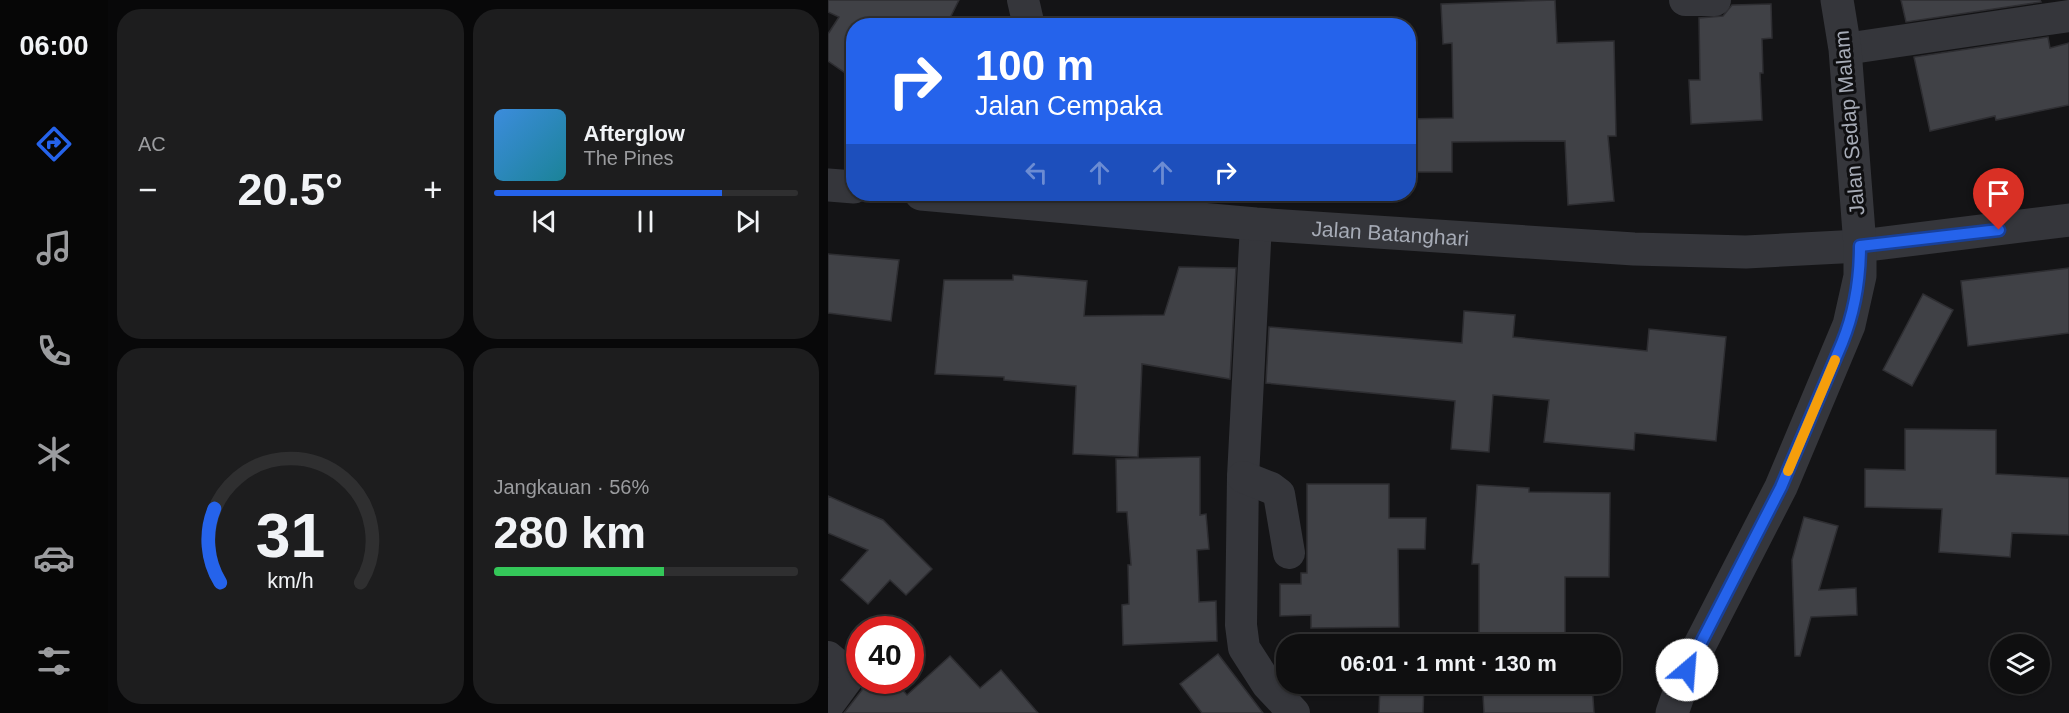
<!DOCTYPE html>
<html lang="id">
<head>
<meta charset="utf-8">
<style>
  body { margin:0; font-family:Helvetica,sans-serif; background:#1d1d1e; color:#f1f3f6; height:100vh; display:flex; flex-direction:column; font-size:22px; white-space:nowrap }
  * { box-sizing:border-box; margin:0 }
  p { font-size:20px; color:#9b9c9f }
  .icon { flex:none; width:33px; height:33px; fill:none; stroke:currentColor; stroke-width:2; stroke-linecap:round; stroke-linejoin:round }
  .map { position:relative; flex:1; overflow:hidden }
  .sheet { display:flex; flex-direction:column; gap:9px; padding:9px; background:#080809; width:720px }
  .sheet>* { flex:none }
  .guide { position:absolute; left:18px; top:18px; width:570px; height:183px; border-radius:24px; box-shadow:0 2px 4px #0004,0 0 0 2px #2f2f30; background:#2563eb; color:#fff; overflow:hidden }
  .buttons { position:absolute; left:1162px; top:634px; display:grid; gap:12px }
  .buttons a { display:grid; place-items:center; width:60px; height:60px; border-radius:50%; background:#0f0f10; box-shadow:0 2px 4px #0004,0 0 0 2px #2f2f30; font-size:30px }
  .speed { position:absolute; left:18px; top:616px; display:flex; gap:12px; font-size:30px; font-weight:700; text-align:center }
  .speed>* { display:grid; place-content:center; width:78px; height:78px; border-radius:50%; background:#0f0f10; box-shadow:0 2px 4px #0004,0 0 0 2px #2f2f30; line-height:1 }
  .speed .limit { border:9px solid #d22; background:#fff; color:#111 }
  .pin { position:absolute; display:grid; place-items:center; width:51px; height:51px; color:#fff; margin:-62px -26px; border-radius:50% 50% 50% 0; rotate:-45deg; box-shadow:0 0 6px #0007 }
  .pin .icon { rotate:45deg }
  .me { position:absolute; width:66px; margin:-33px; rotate:27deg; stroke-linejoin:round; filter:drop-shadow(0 0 4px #0008) }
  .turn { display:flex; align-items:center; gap:21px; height:126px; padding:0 30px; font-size:27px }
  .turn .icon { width:78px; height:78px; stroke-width:2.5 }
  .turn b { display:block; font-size:42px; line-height:51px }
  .lanes { display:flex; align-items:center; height:57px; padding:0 30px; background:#0003; justify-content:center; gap:30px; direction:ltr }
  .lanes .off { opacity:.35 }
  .big { font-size:45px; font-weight:700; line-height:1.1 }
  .sheet .widget { flex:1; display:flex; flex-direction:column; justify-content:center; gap:9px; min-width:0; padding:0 21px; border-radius:24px; background:#1d1d1e }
  .sheet .dial { align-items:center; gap:0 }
  .dial svg { height:156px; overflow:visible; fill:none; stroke:#2f2f30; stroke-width:7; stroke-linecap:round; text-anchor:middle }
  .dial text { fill:#f1f3f6; stroke:none }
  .song { display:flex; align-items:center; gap:18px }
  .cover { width:72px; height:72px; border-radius:9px; background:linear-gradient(135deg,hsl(210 70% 55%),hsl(190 70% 35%)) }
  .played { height:6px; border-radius:3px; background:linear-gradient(90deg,#2563eb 75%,#2f2f30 75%) }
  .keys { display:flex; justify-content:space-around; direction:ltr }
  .heat { display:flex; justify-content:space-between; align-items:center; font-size:33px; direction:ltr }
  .charge { height:9px; border-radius:4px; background:linear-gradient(90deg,#34c759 56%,#2f2f30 0) }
  .sheet .tiles { flex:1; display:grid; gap:9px; grid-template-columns:repeat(2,1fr) }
  .trip { position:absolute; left:448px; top:634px; width:345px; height:60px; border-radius:24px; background:#0f0f10; box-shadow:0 2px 4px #0004,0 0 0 2px #2f2f30; font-weight:700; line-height:60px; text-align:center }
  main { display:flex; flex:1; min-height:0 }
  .dock { display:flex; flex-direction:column; width:108px; justify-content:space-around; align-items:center; background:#060606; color:#9b9c9f }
  .dock .icon { width:42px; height:42px }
  .dock .active { color:#2563eb }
  .dock b { font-size:27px; color:#f1f3f6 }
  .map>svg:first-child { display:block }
  .building { fill:#404146; stroke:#2e2e32; stroke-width:1.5 }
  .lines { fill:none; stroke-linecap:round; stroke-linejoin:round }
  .minor { stroke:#35363b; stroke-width:32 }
  .tertiary { stroke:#35363b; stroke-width:33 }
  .route-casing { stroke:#184099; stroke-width:15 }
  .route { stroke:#2563eb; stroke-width:10 }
  .slow { stroke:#f59e0b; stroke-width:10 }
  .labels { text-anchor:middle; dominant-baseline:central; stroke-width:6; stroke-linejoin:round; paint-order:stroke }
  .street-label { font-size:21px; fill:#a6abb6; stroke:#0f0f11 }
</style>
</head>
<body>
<main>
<nav class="dock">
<b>06:00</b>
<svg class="icon active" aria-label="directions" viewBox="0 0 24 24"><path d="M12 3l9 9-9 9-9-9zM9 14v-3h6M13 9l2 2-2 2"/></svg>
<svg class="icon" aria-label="music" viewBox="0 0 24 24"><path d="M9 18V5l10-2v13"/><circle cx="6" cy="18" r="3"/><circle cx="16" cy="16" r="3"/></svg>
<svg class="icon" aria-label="phone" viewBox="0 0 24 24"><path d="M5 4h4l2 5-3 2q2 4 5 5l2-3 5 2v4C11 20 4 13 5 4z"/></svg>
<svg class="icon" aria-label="climate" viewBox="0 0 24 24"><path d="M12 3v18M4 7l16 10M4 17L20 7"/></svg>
<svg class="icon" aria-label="car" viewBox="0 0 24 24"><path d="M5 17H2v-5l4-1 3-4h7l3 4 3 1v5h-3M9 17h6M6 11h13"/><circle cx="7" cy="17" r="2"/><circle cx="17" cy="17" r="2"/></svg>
<svg class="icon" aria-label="filters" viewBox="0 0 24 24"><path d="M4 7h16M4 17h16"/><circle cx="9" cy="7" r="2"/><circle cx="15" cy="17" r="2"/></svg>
</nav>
<section class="sheet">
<div class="tiles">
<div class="widget"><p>AC</p>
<div class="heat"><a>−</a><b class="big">20.5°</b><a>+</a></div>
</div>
<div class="widget">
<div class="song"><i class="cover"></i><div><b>Afterglow</b><p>The Pines</p></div></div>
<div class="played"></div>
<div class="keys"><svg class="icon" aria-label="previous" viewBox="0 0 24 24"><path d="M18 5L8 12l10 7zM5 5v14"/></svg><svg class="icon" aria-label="pause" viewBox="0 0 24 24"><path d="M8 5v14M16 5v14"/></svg><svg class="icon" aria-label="next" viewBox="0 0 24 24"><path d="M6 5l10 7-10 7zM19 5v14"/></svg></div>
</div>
<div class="widget dial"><svg viewBox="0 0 100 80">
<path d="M14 69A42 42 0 1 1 86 69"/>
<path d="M14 69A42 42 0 0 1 11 31" stroke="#2563eb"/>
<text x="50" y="56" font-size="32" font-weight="700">31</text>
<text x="50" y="72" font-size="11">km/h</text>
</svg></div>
<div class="widget"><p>Jangkauan · 56%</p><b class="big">280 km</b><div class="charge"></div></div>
</div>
</section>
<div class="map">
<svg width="1241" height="713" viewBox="0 0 1241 713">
  <rect width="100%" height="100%" fill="#141416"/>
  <g class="building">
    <path d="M0 0H131L118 26H26V79L0 61V34L11 17 0 12Z"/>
    <path d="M727 0 729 43 786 41 788 136H780L786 201 740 205 737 141 624 142V172H580V119L625 118 624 43 615 44 613 4Z"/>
    <path d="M1073 0H1212L1213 2 1078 22Z"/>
    <path d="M943 4 944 38 934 39 935 73H932L934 120 863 124 861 80H872L871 18 895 16 904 5Z"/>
    <path d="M1220 37 1222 48 1241 43V105L1168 120 1167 116 1102 131 1086 57Z"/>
    <path d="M0 254 71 260 63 321 0 313Z"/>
    <path d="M351 267 408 268 402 379 314 364 310 457 245 454 248 386 176 380V377L107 374 116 280H185V275L259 281 256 316 336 315Z"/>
    <path d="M1241 268V333L1140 346 1133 281Z"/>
    <path d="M1095 294 1125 310 1084 386 1055 370Z"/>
    <path d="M636 311 687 315 685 337 819 351 821 329 898 337 888 441 807 433 806 450 716 442 721 400 665 395 661 452 623 449 627 401 438 383 441 327 634 343Z"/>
    <path d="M1077 429 1168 430V474L1241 478V535L1184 533 1182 557 1111 552 1114 509 1037 507V469L1077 470Z"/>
    <path d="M372 457V515L378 514 381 549 369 550 371 602 388 601 389 641 295 645 294 605 301 604 300 565H303L299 512H289L288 459Z"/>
    <path d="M479 484H561V518H598L597 549H570L571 627 483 628V615L452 616V584H473V573H479Z"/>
    <path d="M649 485 701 488V492L782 493 781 577H737V645H651V564H644Z"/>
    <path d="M0 496 55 520 104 569 78 595 62 580 40 604 13 580 40 550 0 533Z"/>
    <path d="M976 517 1010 526 991 590 1028 588 1029 615 983 617 972 656H967L964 560Z"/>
    <path d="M554 633 596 634V645H554Z"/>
    <path d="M390 654 435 713H374L352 684Z"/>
    <path d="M122 656 152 688 173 670 210 713H16L34 690 36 681H67L79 695Z"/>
    <path d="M552 684H596L595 713H551Z"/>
    <path d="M764 684 766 713H656L655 695Z"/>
  </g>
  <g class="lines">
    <g class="minor">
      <path d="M195 0 201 26"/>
      <path d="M857 0H887"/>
      <path d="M1017 49 1241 16"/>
      <path d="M428 224 415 477 413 625 416 648 439 684 466 713"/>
      <path d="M415 477 443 488 451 494 461 553"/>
      <path d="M0 657 18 672 19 679 0 705"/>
    </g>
    <g class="tertiary">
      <path d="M0 185 26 187"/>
      <path id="s1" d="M93 194 428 224 806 249 918 252 1032 246 1241 220"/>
      <path d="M844 713 859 670 953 487 1021 325 1032 276V246L1017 49 1009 0"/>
    </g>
  </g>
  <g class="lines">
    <g class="route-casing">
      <path id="route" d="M859 670 953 487 1014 343C1027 311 1032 279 1032 246L1171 230"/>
    </g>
    <use href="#route" class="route"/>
    <path class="slow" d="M960 471 1007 360"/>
  </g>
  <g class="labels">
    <g class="street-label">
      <text transform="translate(1021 123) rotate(-95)">Jalan Sedap Malam</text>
      <text stroke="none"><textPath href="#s1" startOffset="471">Jalan Batanghari</textPath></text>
    </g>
  </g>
</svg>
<div class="buttons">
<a><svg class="icon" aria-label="layers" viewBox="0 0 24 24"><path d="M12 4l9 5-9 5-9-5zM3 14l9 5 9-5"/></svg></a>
</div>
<div class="speed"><div class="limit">40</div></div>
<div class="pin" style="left:1171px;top:230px;background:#d93025"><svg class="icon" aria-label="arrive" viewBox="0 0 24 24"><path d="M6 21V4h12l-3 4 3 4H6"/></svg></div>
<svg class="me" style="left:859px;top:670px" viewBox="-20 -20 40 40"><circle r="19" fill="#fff"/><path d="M0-13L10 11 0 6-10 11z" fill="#2563eb"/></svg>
<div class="trip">06:01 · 1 mnt · 130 m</div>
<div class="guide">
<div class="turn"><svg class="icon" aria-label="right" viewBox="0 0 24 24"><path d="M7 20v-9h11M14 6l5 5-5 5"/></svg><div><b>100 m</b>Jalan Cempaka</div></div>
<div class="lanes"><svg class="icon off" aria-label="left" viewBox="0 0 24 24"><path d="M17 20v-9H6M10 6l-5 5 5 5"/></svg><svg class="icon off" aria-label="ahead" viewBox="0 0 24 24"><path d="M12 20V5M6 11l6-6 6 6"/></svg><svg class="icon off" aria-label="ahead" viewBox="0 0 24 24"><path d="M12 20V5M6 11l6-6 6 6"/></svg><svg class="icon" aria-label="right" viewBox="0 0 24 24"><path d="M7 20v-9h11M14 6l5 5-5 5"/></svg></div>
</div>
</div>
</main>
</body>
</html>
